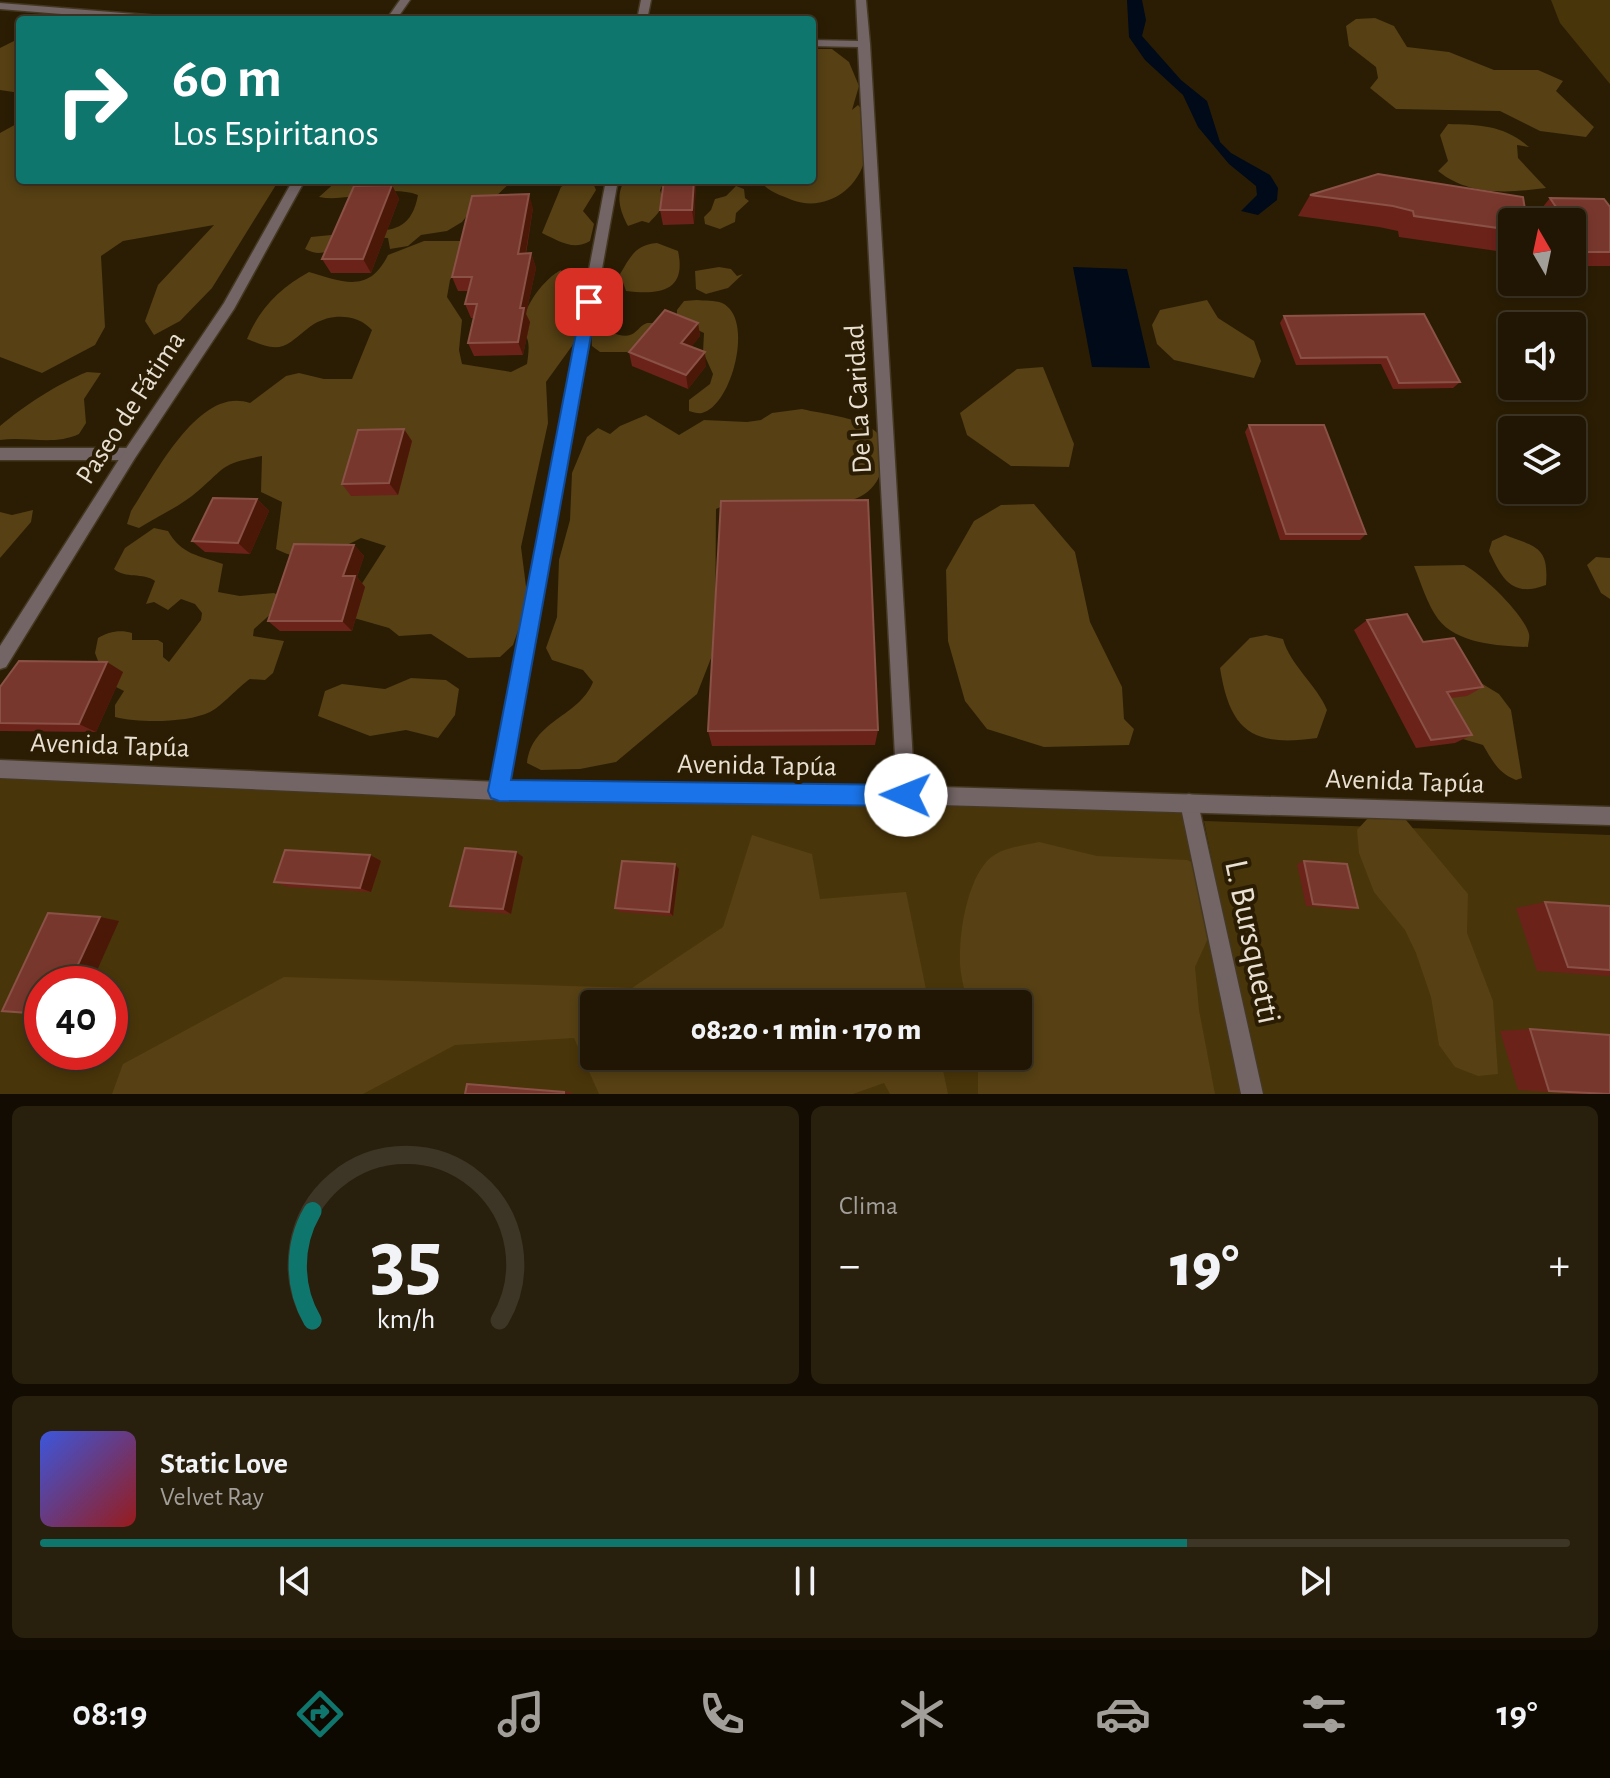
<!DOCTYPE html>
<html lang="es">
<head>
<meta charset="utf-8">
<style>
  body { margin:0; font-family:"Alegreya Sans",sans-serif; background:#281f0d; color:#f1f3f6; height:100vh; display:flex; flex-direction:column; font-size:30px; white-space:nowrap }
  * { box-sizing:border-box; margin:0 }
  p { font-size:26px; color:#a29f9a }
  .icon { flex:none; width:44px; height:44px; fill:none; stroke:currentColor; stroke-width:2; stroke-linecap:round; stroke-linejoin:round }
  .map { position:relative; height:1094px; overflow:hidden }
  .panel { display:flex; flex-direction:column; gap:12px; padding:12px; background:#120c02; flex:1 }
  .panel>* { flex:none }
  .hud { position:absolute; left:16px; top:16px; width:800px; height:168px; border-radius:8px; box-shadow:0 4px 12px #0003,0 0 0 2px #3d3525; background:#0f766e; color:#fff; overflow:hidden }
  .needle { width:52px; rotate:351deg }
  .controls { position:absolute; left:1498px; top:208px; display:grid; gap:16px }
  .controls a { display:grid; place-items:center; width:88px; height:88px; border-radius:8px; background:#201603; box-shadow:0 4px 12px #0003,0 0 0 2px #3d3525; font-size:40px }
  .speed { position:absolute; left:24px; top:966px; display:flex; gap:16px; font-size:40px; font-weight:700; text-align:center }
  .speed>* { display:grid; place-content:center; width:104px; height:104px; border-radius:50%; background:#201603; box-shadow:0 4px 12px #0003,0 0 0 2px #3d3525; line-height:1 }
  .speed .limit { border:12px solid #d22; background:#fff; color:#111 }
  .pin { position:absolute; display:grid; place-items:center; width:68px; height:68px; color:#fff; margin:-34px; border-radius:16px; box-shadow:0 4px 12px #0006 }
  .me { position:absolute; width:88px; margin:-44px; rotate:271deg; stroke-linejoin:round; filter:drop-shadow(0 0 6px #0008) }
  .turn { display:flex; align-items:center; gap:28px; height:168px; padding:0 24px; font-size:36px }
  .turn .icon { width:104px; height:104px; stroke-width:2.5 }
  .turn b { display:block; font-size:56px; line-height:68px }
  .big { font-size:60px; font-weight:800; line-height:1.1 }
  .panel .widget { flex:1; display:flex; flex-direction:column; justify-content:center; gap:12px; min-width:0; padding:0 28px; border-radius:12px; background:#281f0d }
  .panel .dial { align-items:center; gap:0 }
  .dial svg { height:208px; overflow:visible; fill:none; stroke:#3d3525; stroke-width:7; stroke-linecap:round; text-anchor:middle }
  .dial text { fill:#f1f3f6; stroke:none }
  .song { display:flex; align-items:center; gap:24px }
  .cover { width:96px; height:96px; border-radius:12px; background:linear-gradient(135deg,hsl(230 70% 55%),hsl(0 70% 35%)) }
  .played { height:8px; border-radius:4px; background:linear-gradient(90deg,#0f766e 75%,#3d3525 75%) }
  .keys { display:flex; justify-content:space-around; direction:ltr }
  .heat { display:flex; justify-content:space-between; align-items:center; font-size:44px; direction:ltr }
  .panel .tiles { flex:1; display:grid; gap:12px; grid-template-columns:1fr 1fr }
  .widget:last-child { grid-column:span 2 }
  .trip { position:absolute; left:580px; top:990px; width:452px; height:80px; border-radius:8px; background:#201603; box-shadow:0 4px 12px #0003,0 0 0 2px #3d3525; font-weight:800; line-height:80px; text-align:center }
  .dock { display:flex; height:128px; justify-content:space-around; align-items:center; background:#0d0901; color:#a29f9a }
  .dock .icon { width:56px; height:56px }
  .dock .current { color:#0f766e }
  .dock b { font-size:36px; color:#f1f3f6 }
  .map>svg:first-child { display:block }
  .green { fill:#49350a; fill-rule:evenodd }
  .forest { fill:#564014 }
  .water { fill:#000a18 }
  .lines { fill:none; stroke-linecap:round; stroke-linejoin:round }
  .minor-casing { stroke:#453821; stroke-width:3 }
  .tertiary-casing { stroke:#453821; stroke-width:3 }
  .minor { fill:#736465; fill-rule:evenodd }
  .tertiary { fill:#736465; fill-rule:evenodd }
  .wall { fill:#6b2219 }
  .shaded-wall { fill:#4b1808 }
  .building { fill:#78372d; stroke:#8a5146; stroke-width:2 }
  .route { fill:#1a73e8; stroke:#114b97; stroke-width:2 }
  .labels { text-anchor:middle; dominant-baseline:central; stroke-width:8; stroke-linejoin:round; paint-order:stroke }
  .street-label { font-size:28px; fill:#e9e0d1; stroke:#2a1d04 }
  .near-street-label { font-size:34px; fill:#e9e0d1; stroke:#2a1d04 }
</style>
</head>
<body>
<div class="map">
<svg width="1610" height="1094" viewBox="0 0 1610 1094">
  <rect width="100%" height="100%" fill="#2a1d04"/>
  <g class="green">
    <path d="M1551 0H1610V84L1560 23Z"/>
    <path d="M0 769 1189 803 1252 1094H0ZM42 984H110V1052H42ZM594 1004H1018V1056H594Z"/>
    <path d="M1204 821 1610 835V1094H1259Z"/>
  </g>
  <g class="forest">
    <path d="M1375 18 1394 26 1407 47 1449 52 1494 70H1538L1563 81 1556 91 1594 127 1586 137 1540 131 1500 111 1396 109 1370 88 1378 78 1376 67 1349 46 1346 26 1356 19Z"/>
    <path d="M20 38V93L0 90V48Z"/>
    <path d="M812 49H832L849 62 859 86 852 110 858 105 866 114C866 127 869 145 865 159 857 191 824 212 792 200 780 195 766 191 760 180H812Z"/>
    <path d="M20 122V180H279L212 288 180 321 154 335 145 321 158 285 214 225 123 241 101 256 105 327 95 345 42 373 0 357V133Z"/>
    <path d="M1448 124C1480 125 1504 125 1529 147L1517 145 1518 158 1546 188C1508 193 1469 196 1438 171L1448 161 1440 135Z"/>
    <path d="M338 180H513L490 202 473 208 462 222 447 231 421 235 408 246 390 249 388 238C378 238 364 235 354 237 334 242 328 261 305 249L311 237 341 234 334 231C372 226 409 245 418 195 385 183 351 203 319 197Z"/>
    <path d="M625 180H665L660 190C666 207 660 211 649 223L642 221 628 226C620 211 615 195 625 180Z"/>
    <path d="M570 182 593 183 596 190 583 211 594 224 590 241C573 251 559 241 542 233L561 187Z"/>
    <path d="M736 186 744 189 745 198 749 201 736 213 735 222 720 229 705 224 704 217 711 210 715 199 726 196Z"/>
    <path d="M424 241H474L450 280 447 297 462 320 459 350 462 364 511 372 527 364C528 356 530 346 527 338 526 335 523 331 523 327 522 307 545 278 561 270L563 277 580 282 589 293 588 309 572 346 546 382 548 423 521 547 528 602 513 645 500 657 468 658 431 634 399 636 389 628 347 616 350 602 386 546 361 538C334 552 305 565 276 549L282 502 261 492 262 456C221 464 228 465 198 491 181 506 158 516 139 528L127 524 131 511C155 475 199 385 250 403L286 376 299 373 324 379H352L372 330C358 314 332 313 314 324 304 330 294 342 283 346 271 350 258 343 247 339 259 309 281 287 309 272 343 282 369 294 388 255Z"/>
    <path d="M657 243 678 251C687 292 659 295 626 291L620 274C631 256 635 245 657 243Z"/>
    <path d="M719 267 731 269 737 276 743 274 728 288 706 294 696 289 695 271Z"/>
    <path d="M697 300C704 301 715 300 722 303 755 318 732 406 702 413 698 414 693 412 689 411V400L710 384 713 374 703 352 704 333 677 320V310L684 301Z"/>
    <path d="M1207 300 1218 318 1254 341 1261 361 1254 378 1174 360 1157 344 1152 325 1160 310Z"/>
    <path d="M647 323H655L633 352H600L592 346 591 328C605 327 621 339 630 335 637 333 639 326 647 323Z"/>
    <path d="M1043 367 1074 444 1069 467 1011 466 967 435 960 413 1017 369Z"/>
    <path d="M87 372 101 373 84 399 86 423 79 434C54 446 26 436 0 440V426C24 406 57 384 87 372Z"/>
    <path d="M802 409C826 415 885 419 883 448 882 457 882 472 878 479 851 529 761 485 716 509L715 648 697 694 616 762 580 769 541 770 527 763C532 720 579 717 593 682L583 670 552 660 546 648 557 617 559 560 570 520 572 473 587 437 598 428 610 434 620 426 646 415 679 435 704 420 747 422 761 420 772 413Z"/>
    <path d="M1034 504 1075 552 1090 622 1122 687 1124 719 1134 729 1129 745 1044 747 987 729 965 701 948 641 946 570 974 521 1001 505Z"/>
    <path d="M33 510 31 522 0 558V512L12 515Z"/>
    <path d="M154 528 168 531C182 555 198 555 223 564L218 592 240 596 274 593 281 597 283 603 254 629 253 636 284 641 273 673 265 680 250 679C238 687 222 706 210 712 187 723 139 723 115 717V705L124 691 106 682 95 653 98 638C108 632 120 629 132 633V640H158L163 643V657L169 662 201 620 202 613 195 604 181 599 168 610 154 602 146 604 155 581C143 572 125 579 114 569L125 548Z"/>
    <path d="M1505 535C1537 547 1549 547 1546 585 1512 598 1502 579 1489 551L1492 541Z"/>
    <path d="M1596 557 1610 558V599L1601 593 1587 565Z"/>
    <path d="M1464 565C1482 574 1524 614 1529 634 1530 638 1528 643 1528 647 1499 646 1457 644 1438 619 1427 604 1421 583 1414 566Z"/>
    <path d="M1266 635 1283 639C1290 665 1317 685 1327 710L1317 738C1253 747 1230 732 1220 668L1250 638Z"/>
    <path d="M411 678 446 680 459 689 455 715 438 738 406 730 370 736 318 716 325 691 342 684 385 689Z"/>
    <path d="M1481 683 1499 694 1511 710 1522 778 1516 780C1498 773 1492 760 1483 745L1446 734 1442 695Z"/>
    <path d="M1386 812 1406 820 1468 894 1467 933 1493 1001 1498 1074 1478 1076 1455 1067 1439 1045 1431 997 1416 953 1405 930 1374 892 1359 853 1357 830 1368 818Z"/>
    <path d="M752 835 812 854 820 899 906 892 929 1004H594V1056H940L948 1094H890L884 1083 853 1094H599L574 1038 455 1045 363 1094H112L123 1064 284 977 632 988 723 927Z"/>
    <path d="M1039 842 1097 856 1187 860 1209 869 1220 912 1195 967 1199 1010 1215 1094H978V1056H1018V1004H968C964 988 959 971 960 955 960 927 968 882 987 861 1000 847 1022 846 1039 842Z"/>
  </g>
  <g class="water">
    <path d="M1127 0H1142L1146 20 1142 36 1181 80 1207 101 1220 142 1231 153 1270 175 1278 188 1277 200 1258 215 1241 211 1257 195 1256 186 1229 164 1198 127 1183 95 1145 60 1129 37Z"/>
    <path d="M1073 267 1127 269 1150 368 1092 367Z"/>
  </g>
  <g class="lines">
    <g class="minor-casing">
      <g id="minor">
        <path d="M641 0H651L647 20H637Z"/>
        <path d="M856 0H866L870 44 915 795 913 802 906 804 899 802 897 795 858 47 812 46V40L858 41Z"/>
        <path d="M0 3 172 17 177 20H135L0 9Z"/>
        <path d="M606 180H618L508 791 506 798 499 800 492 798 490 791Z"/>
        <path d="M0 448H130L137 454 130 460H0Z"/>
        <path d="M1189 794 1196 796 1198 803 1263 1094H1241L1180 803 1182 796Z"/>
      </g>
    </g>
    <g class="tertiary-casing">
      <g id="tertiary">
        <path d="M400 0H410L396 20H386Z"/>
        <path d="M293 180H305L234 309 135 458 6 667 0 669V646L125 450 224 303Z"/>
        <path d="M0 760 499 782 906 786 1610 807V825L906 804 499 800 0 778Z"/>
      </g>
    </g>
    <use href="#minor" class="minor"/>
    <use href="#tertiary" class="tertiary"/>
  </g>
  <g class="wall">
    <path d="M696 180 694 224 663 225 660 210Z"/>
    <path d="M392 185 399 199 371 273H331L322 259Z"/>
    <path d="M1310 195 1512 222V252L1511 253 1399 237 1398 231 1379 227 1298 216Z"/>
    <path d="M1550 198 1610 207V266H1573L1572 222H1544L1538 213Z"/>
    <path d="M533 208 526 254 531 253 536 268 526 314 530 322 523 355 474 356 468 343 474 318H471L465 304 468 291H458L452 277Z"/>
    <path d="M1284 316 1460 382 1453 388 1393 389 1381 364 1296 365 1280 323Z"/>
    <path d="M698 323 700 336 691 347 706 366 688 389 632 366 629 352Z"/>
    <path d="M1249 425 1366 534 1360 540H1280L1245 432Z"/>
    <path d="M412 441 398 495 351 496 342 484Z"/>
    <path d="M257 499 269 511 250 554 205 552 192 541Z"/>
    <path d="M354 545 364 556 357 577 365 587 352 631H280L268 621Z"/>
    <path d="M1367 620 1423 642 1483 687 1467 696 1451 698 1472 735 1455 743 1416 748 1354 630Z"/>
    <path d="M123 672 96 732 0 731V687Z"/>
    <path d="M878 730 875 745 712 746 708 731Z"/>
    <path d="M370 855 381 861 371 892 288 887 274 882Z"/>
    <path d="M523 857 511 914 460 910 450 906Z"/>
    <path d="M1304 861 1358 908 1350 910 1306 906 1297 864Z"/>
    <path d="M679 869 673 916 620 912 615 908Z"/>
    <path d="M1545 902 1610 906V976L1537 971 1516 908Z"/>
    <path d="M1530 1029 1610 1094H1578L1518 1090 1500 1031Z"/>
    <path d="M467 1084H477L572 1092 571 1094Z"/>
  </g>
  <g class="shaded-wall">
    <path d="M694 180H696L694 224 692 210Z"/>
    <path d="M392 185 399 199 371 273 363 259Z"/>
    <path d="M529 194 533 208 523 268 518 254Z"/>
    <path d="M531 253 536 268 526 314 530 322 523 355 518 342 520 308Z"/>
    <path d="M698 323 700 336 684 356 681 343Z"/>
    <path d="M705 352 706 366 688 389 686 375Z"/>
    <path d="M404 429 412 441 398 495 389 483Z"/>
    <path d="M257 499 269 511 250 554 238 543Z"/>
    <path d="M354 545 364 556 357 577 365 587 352 631 342 621 343 576Z"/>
    <path d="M107 662 123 672 96 732 79 724Z"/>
    <path d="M516 852 523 857 511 914 503 909Z"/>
    <path d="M370 855 381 861 371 892 360 888Z"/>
    <path d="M675 864 679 869 673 916 669 912Z"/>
    <path d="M100 917 119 921 91 984H69Z"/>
  </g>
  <g class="building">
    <path d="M1378 174 1523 197 1527 222H1512V230L1414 216 1413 211 1393 206 1310 195Z"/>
    <path d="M664 180H694L692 210H660Z"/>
    <path d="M392 185 363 259H322L354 186Z"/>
    <path d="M529 194 518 254 531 253 520 308H524L518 342 468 343 477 304H465L472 277H452L472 196Z"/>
    <path d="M1550 198 1604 199 1610 207V252H1586L1572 231V222H1566Z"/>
    <path d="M665 310 698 323 681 343 705 352 686 375 629 352Z"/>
    <path d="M1424 314 1460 382 1399 383 1387 357 1301 358 1284 316Z"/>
    <path d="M1249 425H1324L1366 534H1286Z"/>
    <path d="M404 429 389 483 342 484 358 430Z"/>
    <path d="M213 498 257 499 238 543 192 541Z"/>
    <path d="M868 500 878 730 708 731 721 501Z"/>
    <path d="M294 544 354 545 343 576H355L342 621H268Z"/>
    <path d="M1407 614 1423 642 1454 638 1483 687 1447 692 1472 735 1431 740 1367 620Z"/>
    <path d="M19 661 107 662 79 724 0 723V687Z"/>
    <path d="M465 848 516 852 503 909 450 906Z"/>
    <path d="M285 850 370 855 360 888 274 882Z"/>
    <path d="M622 861 675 864 669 912 615 908Z"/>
    <path d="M1304 861 1347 864 1358 908 1313 904Z"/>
    <path d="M1545 902 1610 906V970L1568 967Z"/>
    <path d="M48 913 100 917 69 984H42V1014L2 1011Z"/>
    <path d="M1530 1029 1610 1035V1094L1549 1091Z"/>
    <path d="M467 1084 564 1092V1094H465Z"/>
  </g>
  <path class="route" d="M589 297 597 302 511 780 906 785 914 788 917 795 914 803 906 806 499 801 491 798 488 791 582 302Z"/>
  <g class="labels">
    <g class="street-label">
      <text transform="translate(859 399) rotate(-93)">De La Caridad</text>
      <text transform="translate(131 408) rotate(-57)">Paseo de Fátima</text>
      <text transform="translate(110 746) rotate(2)">Avenida Tapúa</text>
      <text transform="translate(757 766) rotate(1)">Avenida Tapúa</text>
      <text transform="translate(1405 782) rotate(2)">Avenida Tapúa</text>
    </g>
    <g class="near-street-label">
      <text transform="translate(1252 942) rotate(78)">L. Bursquetti</text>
    </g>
  </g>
</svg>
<div class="controls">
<a><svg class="needle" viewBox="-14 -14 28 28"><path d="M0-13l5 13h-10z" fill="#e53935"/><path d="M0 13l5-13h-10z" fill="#a29f9a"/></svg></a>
<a><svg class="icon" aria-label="sound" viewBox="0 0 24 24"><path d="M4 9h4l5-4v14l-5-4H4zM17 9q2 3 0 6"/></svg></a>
<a><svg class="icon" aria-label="layers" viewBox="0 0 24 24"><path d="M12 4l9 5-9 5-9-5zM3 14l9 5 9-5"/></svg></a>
</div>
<div class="speed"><div class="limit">40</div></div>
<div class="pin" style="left:589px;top:302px;background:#d93025"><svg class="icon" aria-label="arrive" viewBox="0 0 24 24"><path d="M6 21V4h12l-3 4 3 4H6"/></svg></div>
<svg class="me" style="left:906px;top:795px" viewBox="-20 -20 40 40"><circle r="19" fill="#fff"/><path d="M0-13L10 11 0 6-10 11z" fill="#1a73e8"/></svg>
<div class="trip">08:20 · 1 min · 170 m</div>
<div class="hud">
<div class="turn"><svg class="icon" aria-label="right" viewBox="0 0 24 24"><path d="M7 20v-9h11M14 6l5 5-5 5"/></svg><div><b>60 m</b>Los Espiritanos</div></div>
</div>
</div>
<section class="panel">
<div class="tiles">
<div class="widget dial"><svg viewBox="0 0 100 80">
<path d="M14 69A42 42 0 1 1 86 69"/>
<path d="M14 69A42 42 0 0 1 14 27" stroke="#0f766e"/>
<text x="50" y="56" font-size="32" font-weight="700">35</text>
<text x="50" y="72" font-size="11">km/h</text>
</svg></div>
<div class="widget"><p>Clima</p>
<div class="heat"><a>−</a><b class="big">19°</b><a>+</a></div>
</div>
<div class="widget">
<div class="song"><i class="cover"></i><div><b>Static Love</b><p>Velvet Ray</p></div></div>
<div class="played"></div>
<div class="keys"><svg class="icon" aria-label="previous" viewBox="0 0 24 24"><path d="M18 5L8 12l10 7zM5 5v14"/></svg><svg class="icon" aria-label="pause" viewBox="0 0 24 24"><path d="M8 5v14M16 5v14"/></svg><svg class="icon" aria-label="next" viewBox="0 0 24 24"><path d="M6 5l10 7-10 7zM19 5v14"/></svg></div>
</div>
</div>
</section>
<nav class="dock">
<b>08:19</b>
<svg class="icon current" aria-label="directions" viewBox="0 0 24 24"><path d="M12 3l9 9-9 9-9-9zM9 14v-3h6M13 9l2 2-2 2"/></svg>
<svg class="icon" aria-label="music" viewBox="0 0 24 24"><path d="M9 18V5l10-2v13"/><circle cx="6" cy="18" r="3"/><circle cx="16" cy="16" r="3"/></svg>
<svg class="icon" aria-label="phone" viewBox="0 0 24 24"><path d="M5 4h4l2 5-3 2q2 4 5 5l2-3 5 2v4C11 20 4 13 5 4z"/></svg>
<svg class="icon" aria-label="climate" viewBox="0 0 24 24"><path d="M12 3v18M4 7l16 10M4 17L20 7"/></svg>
<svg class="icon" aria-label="car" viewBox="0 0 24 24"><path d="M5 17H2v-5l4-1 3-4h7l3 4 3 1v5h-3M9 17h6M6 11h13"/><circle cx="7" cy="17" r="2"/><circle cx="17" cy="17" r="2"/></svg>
<svg class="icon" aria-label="filters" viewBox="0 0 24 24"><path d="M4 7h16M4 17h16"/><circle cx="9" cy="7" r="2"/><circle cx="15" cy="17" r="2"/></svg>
<b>19°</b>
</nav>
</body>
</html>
